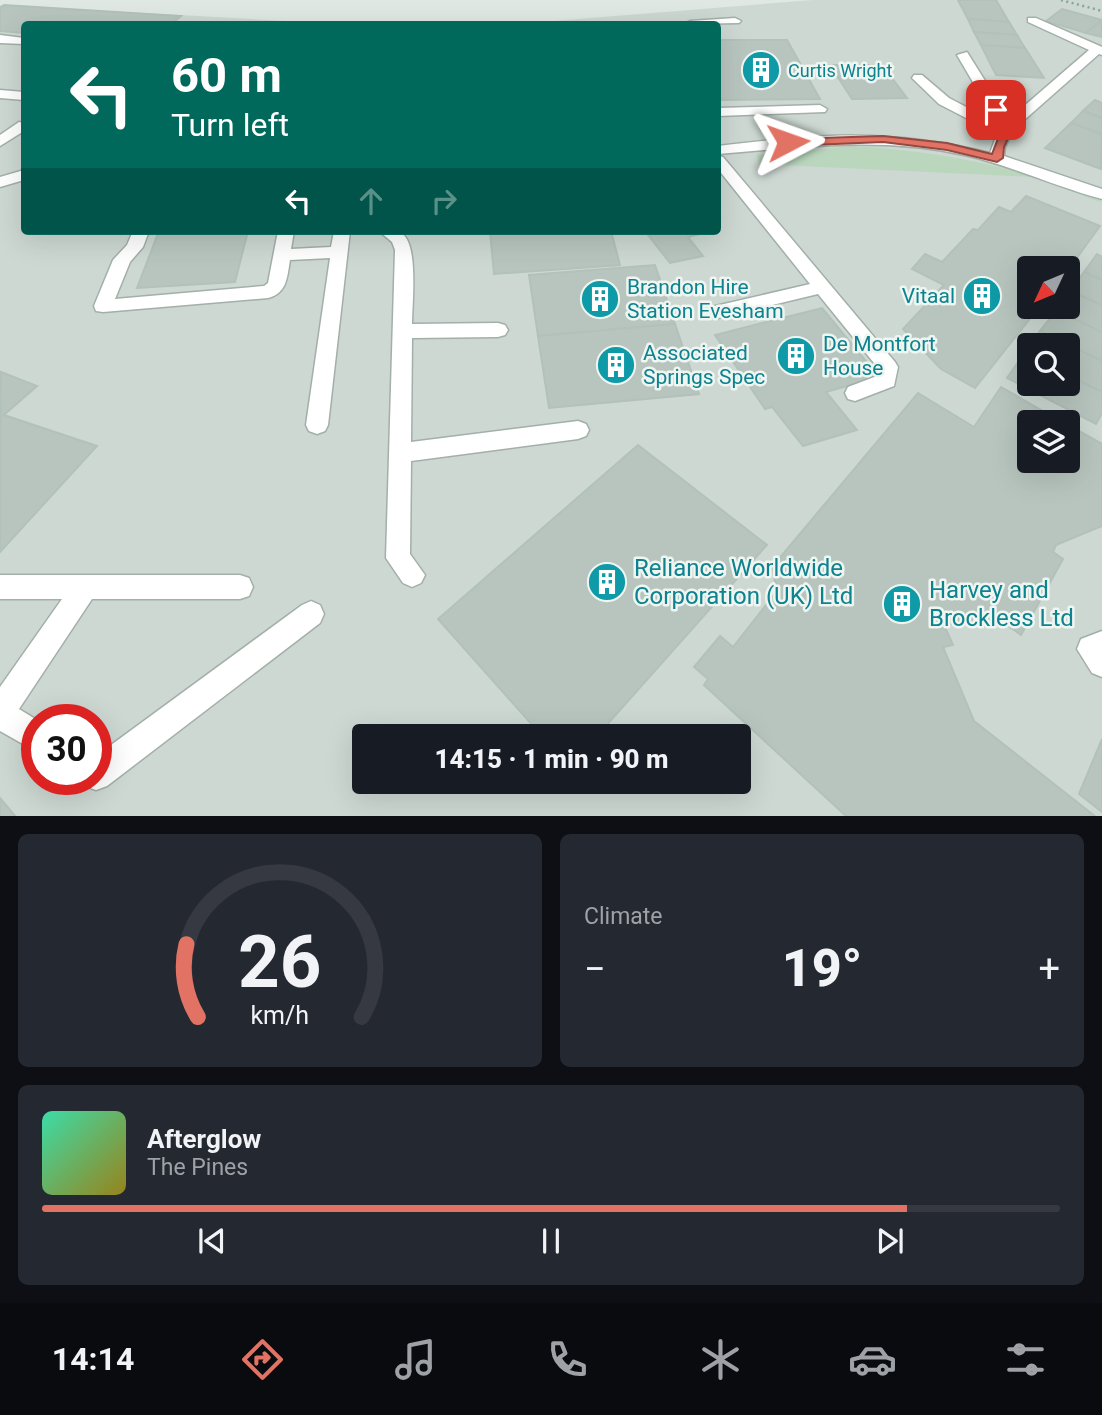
<!DOCTYPE html>
<html lang="en">
<head>
<meta charset="utf-8">
<style>
  body { margin:0; font-family:Roboto,sans-serif; background:#242831; color:#f1f3f6; height:100vh; display:flex; flex-direction:column; font-size:26px; white-space:nowrap }
  * { box-sizing:border-box; margin:0 }
  p { font-size:23px; color:#9ea1a6 }
  .icon { flex:none; width:38px; height:38px; fill:none; stroke:currentColor; stroke-width:2; stroke-linecap:round; stroke-linejoin:round }
  .map { position:relative; height:816px; overflow:hidden }
  .panel { display:flex; flex-direction:column; gap:18px; padding:18px; background:#0d0f14; flex:1 }
  .panel>* { flex:none }
  .banner { position:absolute; left:21px; top:21px; width:700px; height:214px; border-radius:7px; box-shadow:0 7px 28px #0002; background:#00695c; color:#fff; overflow:hidden }
  .needle { width:46px; rotate:226deg }
  .controls { position:absolute; left:1017px; top:256px; display:grid; gap:14px }
  .controls a { display:grid; place-items:center; width:63px; height:63px; border-radius:7px; background:#171b24; box-shadow:0 7px 28px #0002; font-size:35px }
  .speed { position:absolute; left:21px; top:704px; display:flex; gap:14px; font-size:35px; font-weight:700; text-align:center }
  .speed>* { display:grid; place-content:center; width:91px; height:91px; border-radius:50%; background:#171b24; box-shadow:0 7px 28px #0002; line-height:1 }
  .speed .limit { border:10px solid #d22; background:#fff; color:#111 }
  .pin { position:absolute; display:grid; place-items:center; width:60px; height:60px; color:#fff; margin:-30px; border-radius:14px; box-shadow:0 4px 10px #0006 }
  .me { position:absolute; width:77px; margin:-38px; rotate:86deg; stroke-linejoin:round; filter:drop-shadow(0 0 5px #0008) }
  .turn { display:flex; align-items:center; gap:24px; height:147px; padding:0 35px; font-size:32px }
  .turn .icon { width:91px; height:91px; stroke-width:2.5 }
  .turn b { display:block; font-size:49px; line-height:60px }
  .lanes { display:flex; align-items:center; height:66px; padding:0 35px; background:#0003; justify-content:center; gap:35px; direction:ltr }
  .lanes .off { opacity:.35 }
  .big { font-size:52px; font-weight:800; line-height:1.1 }
  .panel .widget { flex:1; display:flex; flex-direction:column; justify-content:center; gap:10px; min-width:0; padding:0 24px; border-radius:10px; background:#242831 }
  .panel .dial { align-items:center; gap:0 }
  .dial svg { height:182px; overflow:visible; fill:none; stroke:#363941; stroke-width:7; stroke-linecap:round; text-anchor:middle }
  .dial text { fill:#f1f3f6; stroke:none }
  .song { display:flex; align-items:center; gap:21px }
  .cover { width:84px; height:84px; border-radius:10px; background:linear-gradient(135deg,hsl(160 70% 55%),hsl(50 70% 35%)) }
  .played { height:7px; border-radius:4px; background:linear-gradient(90deg,#e17264 85%,#363941 85%) }
  .keys { display:flex; justify-content:space-around; direction:ltr }
  .heat { display:flex; justify-content:space-between; align-items:center; font-size:38px; direction:ltr }
  .panel .tiles { flex:1; display:grid; gap:18px; grid-template-columns:1fr 1fr }
  .widget:last-child { grid-column:span 2 }
  .trip { position:absolute; left:352px; top:724px; width:399px; height:70px; border-radius:7px; background:#171b24; box-shadow:0 7px 28px #0002; font-weight:800; line-height:70px; text-align:center }
  .dock { display:flex; height:112px; justify-content:space-around; align-items:center; background:#090b0e; color:#9ea1a6 }
  .dock .icon { width:49px; height:49px }
  .dock .active { color:#e17264 }
  .dock b { font-size:32px; color:#f1f3f6 }
  .map>svg:first-child { display:block }
  .built { fill:#cdd8d2; fill-rule:evenodd }
  .green { fill:#bad7be }
  .building { fill:#b8c5be; stroke:#b2c1b9; stroke-width:2 }
  .lines { fill:none; stroke-linecap:round; stroke-linejoin:round }
  .minor-casing { stroke:#a3afa9; stroke-width:3 }
  .path { stroke:#83a897; stroke-width:2.5; stroke-dasharray:2 3.5; stroke-linecap:butt }
  .minor { fill:#fff; fill-rule:evenodd }
  .route { fill:#e17264; stroke:#924a41; stroke-width:2 }
  .labels { text-anchor:middle; dominant-baseline:central; stroke-width:5; stroke-linejoin:round; paint-order:stroke }
  .far-culture-label { font-size:18px; fill:#0d838f; stroke:#eff5f1; text-anchor:start }
  .culture-label { font-size:21px; fill:#0d838f; stroke:#eff5f1; text-anchor:start }
  .near-culture-label { font-size:24px; fill:#0d838f; stroke:#eff5f1; text-anchor:start }
</style>
</head>
<body>
<div class="map">
<svg width="1102" height="817" viewBox="0 0 1102 817">
  <rect width="100%" height="100%" fill="#dfe8e3"/>
  <path class="built" d="M813 0H1102V816H0V5L340 24H24V231H718V24H516ZM1029 268H1068V306H1029ZM1029 345H1068V383H1029ZM1029 422H1068V460H1029ZM37 719H96V779H37ZM364 737H738V782H364Z"/>
  <path class="green" d="M854 146C929 151 999 162 1069 189 1079 193 1096 196 1102 203L1034 177 759 164 757 155Z"/>
  <g class="building">
    <path d="M958 0H996L1009 22 968 19Z"/>
    <path d="M4 5 181 16 171 24H24V33L0 31V8Z"/>
    <path d="M1062 9 1102 20 1086 33 1046 21Z"/>
    <path d="M968 19 1009 22 1017 35 974 32Z"/>
    <path d="M1102 20V37L1086 33Z"/>
    <path d="M974 32 1017 35 1025 48 981 45Z"/>
    <path d="M718 40H787L820 99 718 100Z"/>
    <path d="M981 45 1025 48 1044 78 996 75Z"/>
    <path d="M830 65H882L907 98 852 99Z"/>
    <path d="M1095 100 1102 103V118L1083 111Z"/>
    <path d="M1083 111 1102 118V134L1071 123Z"/>
    <path d="M1071 123 1102 134 1101 169 1045 148Z"/>
    <path d="M1026 196 1100 226 1068 270 1029 268V306H1040L975 388 941 369 903 329 944 285 912 269 925 254 942 262 973 229 978 230 999 207 1011 212Z"/>
    <path d="M159 231H248L235 282 137 288Z"/>
    <path d="M490 231H611L620 265 494 274Z"/>
    <path d="M645 231H707L708 232 688 237 703 256 670 263Z"/>
    <path d="M1097 254 1102 257V280L1084 272Z"/>
    <path d="M655 265 675 324 538 336 529 275Z"/>
    <path d="M1084 272 1102 280V305L1070 291Z"/>
    <path d="M1070 291 1102 305V332L1056 311 1059 306H1068Z"/>
    <path d="M822 308 879 377 826 392 857 430 803 446 772 407 765 409 715 335Z"/>
    <path d="M1056 311 1102 332V361L1040 331Z"/>
    <path d="M675 324 699 394 549 408 538 336Z"/>
    <path d="M1040 331 1102 361V392L1068 375V345H1030Z"/>
    <path d="M1024 354 1029 356V383H1068V375L1102 392V413L1096 424 1007 378Z"/>
    <path d="M1 372 37 386 4 415 97 446 0 552Z"/>
    <path d="M1001 387 1062 422H1029V460H1068V425L1102 444V526L1056 545 1053 552 1063 559 1021 635 997 618 944 625 953 645 943 647 974 721 1096 817H847L704 685 708 679 694 667 720 636 733 647 777 591 772 567 918 393 974 427Z"/>
    <path d="M638 445 767 545 596 737H543L438 619Z"/>
    <path d="M1102 739V812L1079 794Z"/>
    <path d="M0 798 16 817H0Z"/>
  </g>
  <g class="lines">
    <g class="minor-casing">
      <g id="minor">
        <path d="M735 18 741 21 739 23 684 24 690 21Z"/>
        <path d="M1028 18H1036L1102 47V55L1099 54 1013 130 1005 147 1004 156 1102 189V199C1057 187 1014 167 969 156 881 136 805 147 718 154V146C818 134 891 128 990 153L997 134 939 104 912 78 914 75H922L949 98 997 123 957 55 967 52 1009 119 1089 50 1028 22Z"/>
        <path d="M0 35 24 38V44L0 43Z"/>
        <path d="M0 90 24 92V100L0 98Z"/>
        <path d="M820 105 827 109 825 112 718 116V108Z"/>
        <path d="M19 122 24 123V131L0 146V135Z"/>
        <path d="M718 156 723 157 895 362 898 367 894 386 855 401 848 399 845 393 848 387 877 376 878 368 818 294 718 318 711 317 709 312 711 307 810 284 718 169Z"/>
        <path d="M24 170V180L0 187V177Z"/>
        <path d="M133 231H149L143 247 130 262 115 299 264 286 268 283 278 231H294L291 249 331 247 334 231H350L328 425 325 431 317 434 309 431 306 425 330 258 290 260C287 278 287 293 268 298L103 312 96 311 94 306 113 260 127 245Z"/>
        <path d="M379 231C386 231 395 230 401 233 419 242 412 305 412 324L498 323 505 325 508 330 505 335 498 337 412 338 411 442 578 421 586 424 589 430 586 436 578 439 411 461 410 554 425 575 421 583 412 587 403 583 386 558 395 250 392 242Z"/>
        <path d="M0 575H240L249 578 253 587 249 596 240 599H92L19 709 37 720V752L0 731V687L62 599H0Z"/>
        <path d="M311 601 320 605 324 614 320 623 107 786 96 790 85 786 82 779H96V756L302 605Z"/>
        <path d="M1102 631V677L1092 673 1077 649 1081 639Z"/>
      </g>
    </g>
    <path class="path" d="M1061 0 1102 11"/>
    <use href="#minor" class="minor"/>
  </g>
  <path class="route" d="M996 106 1000 107 1013 128 1004 147 1003 158 997 162 947 150 883 142 788 146 782 142 788 139 883 136 947 143 992 154 1002 128 991 110Z"/>
  <defs>
    <g id="building-disc" transform="scale(2.0125)"><circle r="9.5" fill="#0f9aa8" stroke="#eff5f1"/><path d="M-4-6H4V6H1V3H-1V6H-4ZM-2.5-4.3h1.7v1.8h-1.7ZM.8-4.3h1.7v1.8H.8ZM-2.5-1h1.7V.8h-1.7ZM.8-1h1.7V.8H.8Z" fill="#fff"/></g>
  </defs>
  <g fill-rule="evenodd">
    <use href="#building-disc" x="761" y="70"/>
    <use href="#building-disc" x="982" y="296"/>
    <use href="#building-disc" x="600" y="299"/>
    <use href="#building-disc" x="796" y="356"/>
    <use href="#building-disc" x="616" y="365"/>
    <use href="#building-disc" x="607" y="582"/>
    <use href="#building-disc" x="902" y="604"/>
  </g>
  <g class="labels">
    <g class="far-culture-label">
      <text x="788" y="70">Curtis Wright</text>
    </g>
    <g class="culture-label">
      <text x="627" y="287">Brandon Hire<tspan x="627" dy="24">Station Evesham</tspan></text>
      <text x="955" y="296" text-anchor="end">Vitaal</text>
      <text x="823" y="344">De Montfort<tspan x="823" dy="24">House</tspan></text>
      <text x="643" y="353">Associated<tspan x="643" dy="24">Springs Spec</tspan></text>
    </g>
    <g class="near-culture-label">
      <text x="634" y="568">Reliance Worldwide<tspan x="634" dy="28">Corporation (UK) Ltd</tspan></text>
      <text x="929" y="590">Harvey and<tspan x="929" dy="28">Brockless Ltd</tspan></text>
    </g>
  </g>
</svg>
<div class="controls">
<a><svg class="needle" viewBox="-14 -14 28 28"><path d="M0-13l5 13h-10z" fill="#e53935"/><path d="M0 13l5-13h-10z" fill="#9ea1a6"/></svg></a>
<a><svg class="icon" aria-label="search" viewBox="0 0 24 24"><circle cx="10" cy="10" r="6"/><path d="M15 15l6 6"/></svg></a>
<a><svg class="icon" aria-label="layers" viewBox="0 0 24 24"><path d="M12 4l9 5-9 5-9-5zM3 14l9 5 9-5"/></svg></a>
</div>
<div class="speed"><div class="limit">30</div></div>
<div class="pin" style="left:996px;top:110px;background:#d93025"><svg class="icon" aria-label="arrive" viewBox="0 0 24 24"><path d="M6 21V4h12l-3 4 3 4H6"/></svg></div>
<svg class="me" style="left:788px;top:142px" viewBox="-20 -20 40 40"><path d="M0-17L14 15 0 8-14 15z" fill="#e17264" stroke="#fff" stroke-width="4"/></svg>
<div class="trip">14:15 · 1 min · 90 m</div>
<div class="banner">
<div class="turn"><svg class="icon" aria-label="left" viewBox="0 0 24 24"><path d="M17 20v-9H6M10 6l-5 5 5 5"/></svg><div><b>60 m</b>Turn left</div></div>
<div class="lanes"><svg class="icon" aria-label="left" viewBox="0 0 24 24"><path d="M17 20v-9H6M10 6l-5 5 5 5"/></svg><svg class="icon off" aria-label="ahead" viewBox="0 0 24 24"><path d="M12 20V5M6 11l6-6 6 6"/></svg><svg class="icon off" aria-label="right" viewBox="0 0 24 24"><path d="M7 20v-9h11M14 6l5 5-5 5"/></svg></div>
</div>
</div>
<section class="panel">
<div class="tiles">
<div class="widget dial"><svg viewBox="0 0 100 80">
<path d="M14 69A42 42 0 1 1 86 69"/>
<path d="M14 69A42 42 0 0 1 9 37" stroke="#e17264"/>
<text x="50" y="56" font-size="32" font-weight="700">26</text>
<text x="50" y="72" font-size="11">km/h</text>
</svg></div>
<div class="widget"><p>Climate</p>
<div class="heat"><a>−</a><b class="big">19°</b><a>+</a></div>
</div>
<div class="widget">
<div class="song"><i class="cover"></i><div><b>Afterglow</b><p>The Pines</p></div></div>
<div class="played"></div>
<div class="keys"><svg class="icon" aria-label="previous" viewBox="0 0 24 24"><path d="M18 5L8 12l10 7zM5 5v14"/></svg><svg class="icon" aria-label="pause" viewBox="0 0 24 24"><path d="M8 5v14M16 5v14"/></svg><svg class="icon" aria-label="next" viewBox="0 0 24 24"><path d="M6 5l10 7-10 7zM19 5v14"/></svg></div>
</div>
</div>
</section>
<nav class="dock">
<b>14:14</b>
<svg class="icon active" aria-label="directions" viewBox="0 0 24 24"><path d="M12 3l9 9-9 9-9-9zM9 14v-3h6M13 9l2 2-2 2"/></svg>
<svg class="icon" aria-label="music" viewBox="0 0 24 24"><path d="M9 18V5l10-2v13"/><circle cx="6" cy="18" r="3"/><circle cx="16" cy="16" r="3"/></svg>
<svg class="icon" aria-label="phone" viewBox="0 0 24 24"><path d="M5 4h4l2 5-3 2q2 4 5 5l2-3 5 2v4C11 20 4 13 5 4z"/></svg>
<svg class="icon" aria-label="climate" viewBox="0 0 24 24"><path d="M12 3v18M4 7l16 10M4 17L20 7"/></svg>
<svg class="icon" aria-label="car" viewBox="0 0 24 24"><path d="M5 17H2v-5l4-1 3-4h7l3 4 3 1v5h-3M9 17h6M6 11h13"/><circle cx="7" cy="17" r="2"/><circle cx="17" cy="17" r="2"/></svg>
<svg class="icon" aria-label="filters" viewBox="0 0 24 24"><path d="M4 7h16M4 17h16"/><circle cx="9" cy="7" r="2"/><circle cx="15" cy="17" r="2"/></svg>
</nav>
</body>
</html>
